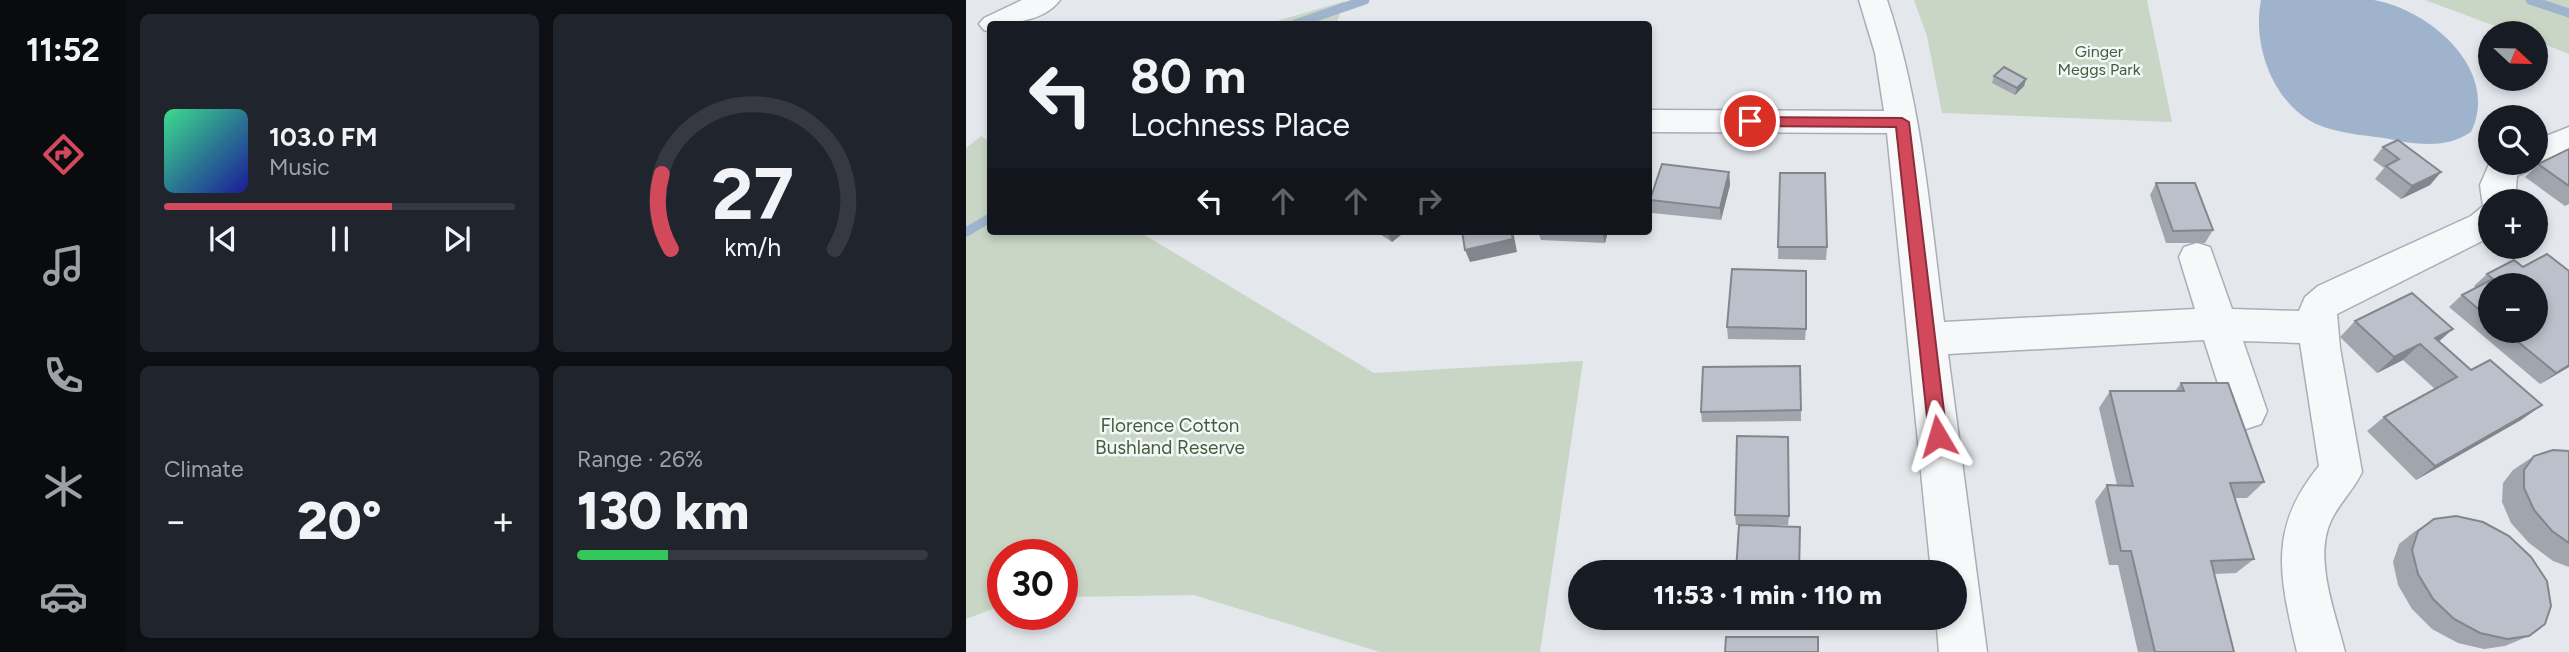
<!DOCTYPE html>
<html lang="en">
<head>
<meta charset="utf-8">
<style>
  body { margin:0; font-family:Figtree,sans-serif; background:#20242c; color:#f1f3f6; height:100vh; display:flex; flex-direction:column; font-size:26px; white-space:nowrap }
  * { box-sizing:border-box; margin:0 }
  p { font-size:23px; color:#9ea1a6 }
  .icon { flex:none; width:38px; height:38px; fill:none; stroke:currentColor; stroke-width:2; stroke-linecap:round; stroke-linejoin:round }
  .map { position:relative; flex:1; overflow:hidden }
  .side { display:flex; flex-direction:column; gap:14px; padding:14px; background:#0d0f14; width:840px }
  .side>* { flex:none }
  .top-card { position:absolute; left:21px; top:21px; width:665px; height:214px; border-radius:7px; box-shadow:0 4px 10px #0003; background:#171b24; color:#f1f3f6; overflow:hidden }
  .needle { width:46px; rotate:112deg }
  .fabs { position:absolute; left:1512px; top:21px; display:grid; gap:14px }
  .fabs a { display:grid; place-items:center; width:70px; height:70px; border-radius:50%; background:#171b24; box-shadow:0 4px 10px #0003; font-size:35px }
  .speed { position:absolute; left:21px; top:539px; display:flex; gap:14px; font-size:35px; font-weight:700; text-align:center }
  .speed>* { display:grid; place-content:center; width:91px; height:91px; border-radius:50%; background:#171b24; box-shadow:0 4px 10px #0003; line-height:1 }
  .speed .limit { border:10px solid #d22; background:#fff; color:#111 }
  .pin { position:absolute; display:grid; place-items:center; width:60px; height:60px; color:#fff; margin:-30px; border:4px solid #fff; border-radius:50%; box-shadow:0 2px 7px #0007 }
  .me { position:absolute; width:77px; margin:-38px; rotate:353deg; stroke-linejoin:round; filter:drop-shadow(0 0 5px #0008) }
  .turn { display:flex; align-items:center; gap:24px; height:147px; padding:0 28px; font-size:32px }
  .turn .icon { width:91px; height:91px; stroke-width:2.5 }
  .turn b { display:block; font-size:49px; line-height:60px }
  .lanes { display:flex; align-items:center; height:66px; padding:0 28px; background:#0003; justify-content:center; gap:35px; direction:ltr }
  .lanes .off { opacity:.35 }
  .big { font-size:52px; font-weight:800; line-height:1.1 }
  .side .widget { flex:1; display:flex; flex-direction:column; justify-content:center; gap:10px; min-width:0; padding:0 24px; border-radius:10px; background:#20242c }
  .side .dial { align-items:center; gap:0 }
  .dial svg { height:182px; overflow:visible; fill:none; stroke:#363941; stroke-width:7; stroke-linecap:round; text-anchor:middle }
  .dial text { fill:#f1f3f6; stroke:none }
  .song { display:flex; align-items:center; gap:21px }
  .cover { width:84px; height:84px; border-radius:10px; background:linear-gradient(135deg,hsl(150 70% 55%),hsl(240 70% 35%)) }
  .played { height:7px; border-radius:4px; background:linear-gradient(90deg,#d1495b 65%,#363941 65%) }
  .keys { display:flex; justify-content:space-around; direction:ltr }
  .heat { display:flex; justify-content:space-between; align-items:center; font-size:38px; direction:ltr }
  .charge { height:10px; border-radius:5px; background:linear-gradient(90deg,#34c759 26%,#363941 0) }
  .side .tiles { flex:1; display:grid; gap:14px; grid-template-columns:repeat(2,1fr) }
  .trip { position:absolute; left:602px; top:560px; width:399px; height:70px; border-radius:35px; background:#171b24; box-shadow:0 4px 10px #0003; font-weight:800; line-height:70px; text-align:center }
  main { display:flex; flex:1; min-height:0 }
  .tab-bar { display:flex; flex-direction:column; width:126px; justify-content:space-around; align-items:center; background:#090b0e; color:#9ea1a6 }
  .tab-bar .icon { width:49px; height:49px }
  .tab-bar .current { color:#d1495b }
  .tab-bar b { font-size:32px; color:#f1f3f6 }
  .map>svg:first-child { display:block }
  .green { fill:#c9d6c5 }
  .water { fill:#9fb4cc }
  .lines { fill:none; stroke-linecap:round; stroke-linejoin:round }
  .stream { stroke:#9fb4cc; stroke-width:9 }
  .minor-casing { stroke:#a9aeb7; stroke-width:3 }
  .minor { fill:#f7f8fa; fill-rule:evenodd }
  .wall { fill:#a1a5ae; fill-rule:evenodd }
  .shaded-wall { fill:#83868d }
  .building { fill:#bbc0ca; stroke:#83868d; stroke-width:2 }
  .route { fill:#d1495b; stroke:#882f3b; stroke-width:2 }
  .labels { text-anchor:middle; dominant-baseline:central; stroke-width:5; stroke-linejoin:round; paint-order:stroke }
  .far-park-label { font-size:16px; fill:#3f6138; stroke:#f4f6f9 }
  .park-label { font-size:19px; fill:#3f6138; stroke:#f4f6f9 }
</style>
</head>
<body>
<main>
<nav class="tab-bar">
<b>11:52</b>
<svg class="icon current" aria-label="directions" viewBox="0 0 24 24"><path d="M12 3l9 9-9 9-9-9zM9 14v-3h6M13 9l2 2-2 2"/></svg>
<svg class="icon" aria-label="music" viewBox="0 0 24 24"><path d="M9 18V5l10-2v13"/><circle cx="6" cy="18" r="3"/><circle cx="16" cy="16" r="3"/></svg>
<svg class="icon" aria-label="phone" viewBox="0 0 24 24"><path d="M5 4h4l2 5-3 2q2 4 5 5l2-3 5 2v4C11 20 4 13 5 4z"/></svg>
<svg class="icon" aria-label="climate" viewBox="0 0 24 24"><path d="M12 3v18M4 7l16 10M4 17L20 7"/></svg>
<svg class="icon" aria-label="car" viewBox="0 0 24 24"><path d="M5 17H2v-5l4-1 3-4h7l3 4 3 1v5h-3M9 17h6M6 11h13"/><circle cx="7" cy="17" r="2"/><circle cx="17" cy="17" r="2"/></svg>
</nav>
<section class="side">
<div class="tiles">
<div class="widget">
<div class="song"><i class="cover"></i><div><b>103.0 FM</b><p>Music</p></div></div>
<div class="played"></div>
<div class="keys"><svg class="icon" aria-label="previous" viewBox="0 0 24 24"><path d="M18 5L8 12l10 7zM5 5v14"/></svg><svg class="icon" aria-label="pause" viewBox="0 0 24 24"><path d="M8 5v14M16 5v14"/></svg><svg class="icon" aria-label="next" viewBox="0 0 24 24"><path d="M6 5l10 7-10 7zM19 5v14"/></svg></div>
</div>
<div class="widget dial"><svg viewBox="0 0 100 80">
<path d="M14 69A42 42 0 1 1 86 69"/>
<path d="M14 69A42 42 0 0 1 10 36" stroke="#d1495b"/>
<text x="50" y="56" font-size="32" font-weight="700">27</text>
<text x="50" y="72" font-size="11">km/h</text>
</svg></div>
<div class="widget"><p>Climate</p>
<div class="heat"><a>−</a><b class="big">20°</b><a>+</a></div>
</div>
<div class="widget"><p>Range · 26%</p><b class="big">130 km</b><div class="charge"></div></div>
</div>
</section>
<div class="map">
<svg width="1603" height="652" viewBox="0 0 1603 652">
  <rect width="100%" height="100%" fill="#e4e7ec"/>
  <g class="green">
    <path d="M948 0H1181L1206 122 976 113 961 36Z"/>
    <path d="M1459 0H1603V54L1570 41V33H1548Z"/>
    <path d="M379 1 370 24H305L308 22Z"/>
    <path d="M15 136 24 142V231H172L408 373 617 361 574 652H414L228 595 96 597V555H37V605L0 619V148Z"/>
  </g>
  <path class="water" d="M1295 0C1328 0 1377 0 1408 0 1464 10 1535 70 1505 132 1478 150 1448 144 1418 138 1396 135 1370 133 1350 124 1307 103 1286 45 1295 0Z"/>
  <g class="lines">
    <g class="stream">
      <path d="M1564 0 1603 13"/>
      <path d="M329 24 399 0"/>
      <path d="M0 232 24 218"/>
    </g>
    <g class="minor-casing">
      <g id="minor">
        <path d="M56 0H94C80 20 47 24 24 24V32L18 30 13 24 18 18Z"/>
        <path d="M893 0H921C956 104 964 214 978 322L1229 309 1213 257 1218 247 1231 243 1244 247 1266 309 1333 311 1339 297 1352 286 1505 216 1517 206 1514 185 1524 162 1570 163V140L1603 127V152L1582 162 1566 165 1562 171 1551 176 1549 201H1524V237L1371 314 1374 348 1396 472C1388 490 1372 504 1364 523 1348 561 1370 615 1379 652H1331C1314 578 1301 529 1353 466L1334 343 1277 341 1301 411 1295 424 1280 429 1265 424 1238 340 982 354 1021 652H973L970 618H989V572H965L921 133 682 132V110L918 111 909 53Z"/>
      </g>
    </g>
    <use href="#minor" class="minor"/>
  </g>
  <g class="wall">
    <path d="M1028 76 1060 79 1058 86 1049 95 1026 83Z"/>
    <path d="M1417 147 1475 172 1464 185 1435 199 1409 179 1418 168 1407 160Z"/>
    <path d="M1603 149V204L1599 206 1559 177 1572 164Z"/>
    <path d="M763 172 764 185 755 220 686 213 684 200Z"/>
    <path d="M814 173 861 247 860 260 812 259Z"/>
    <path d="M1190 183 1247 230 1239 243H1200L1184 195Z"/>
    <path d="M409 231H440L426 242Z"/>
    <path d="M572 231H642L639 243 575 240Z"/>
    <path d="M1548 260 1603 367 1574 384 1483 307 1496 295 1510 288 1508 286 1521 274ZM1524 285 1570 331H1524Z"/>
    <path d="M1389 321 1473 342 1505 370 1576 405 1555 420 1450 480 1401 431 1418 417 1469 389 1437 360 1411 373 1374 337Z"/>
    <path d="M761 327 840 329 839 340 762 339Z"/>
    <path d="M1215 383 1298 482 1281 498H1269L1288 559 1270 573 1248 574 1268 652H1172L1152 565H1143L1129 501 1141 485H1151L1133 408 1144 391H1209Z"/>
    <path d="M835 410V421L736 422 735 412Z"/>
    <path d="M1603 451V567L1587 561 1563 543 1545 523 1536 502 1537 483 1547 470 1568 456Z"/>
    <path d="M769 515 823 516 822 525H770Z"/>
    <path d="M1468 519 1563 636 1539 646 1518 649 1492 643 1466 629 1446 609 1432 585 1427 562 1433 544 1448 532Z"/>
    <path d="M767 618H832L831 630 767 627Z"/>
  </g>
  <g class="shaded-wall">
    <path d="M1060 79 1058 86 1049 95 1051 88Z"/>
    <path d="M763 172 764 185 755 220 754 208Z"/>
    <path d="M1475 172 1464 185 1435 199 1446 186Z"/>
    <path d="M420 231H440L426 242Z"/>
    <path d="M545 231H547L551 252 504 262 499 250Z"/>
    <path d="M636 231H642L639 243Z"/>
    <path d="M1487 329 1469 345V338Z"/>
    <path d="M1454 344 1437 360 1411 373 1428 357Z"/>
    <path d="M1603 365V367L1574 384 1590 373Z"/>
    <path d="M1576 405 1555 420 1450 480 1469 466Z"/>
  </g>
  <g class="building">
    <path d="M1038 67 1060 79 1051 88 1028 76Z"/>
    <path d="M1432 140 1475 172 1446 186 1420 166 1433 159 1417 147Z"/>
    <path d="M1603 149V186L1572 164Z"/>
    <path d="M696 164 763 172 754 208 684 200Z"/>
    <path d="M814 173H859L861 247H812Z"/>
    <path d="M1190 183H1229L1247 230 1207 231Z"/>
    <path d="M496 231H545L547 239 499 250Z"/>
    <path d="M1581 254 1603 271V365L1590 373 1539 331H1570V285H1524V319L1496 295 1527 279 1521 274 1548 260 1557 267Z"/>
    <path d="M766 269 840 271V329L761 327Z"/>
    <path d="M1446 293 1487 329 1469 338 1505 370 1524 360 1576 405 1469 466 1418 417 1491 377 1454 344 1428 357 1389 321Z"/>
    <path d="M834 366 835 410 735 412 737 367Z"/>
    <path d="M1215 383H1262L1298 482 1264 483 1288 559 1245 561 1268 652H1189L1165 551H1155L1141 485 1167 486 1144 391H1218Z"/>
    <path d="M771 436 822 437 823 516 769 515Z"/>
    <path d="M1587 450 1603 451V543L1586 531 1568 510 1558 488V470L1568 456Z"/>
    <path d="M1490 516 1517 522 1543 536 1565 557 1581 581 1585 606 1579 624 1563 636 1541 639 1514 633 1488 619 1467 599 1452 574 1446 550 1452 531 1468 519Z"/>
    <path d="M773 525 834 527 833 572H770Z"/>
    <path d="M767 618H832V622L766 620Z"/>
    <path d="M760 637H852V652H759Z"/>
  </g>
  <path class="route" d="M784 117 936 118 943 122 981 436 978 441H966L963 436 930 127 784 126 777 121Z"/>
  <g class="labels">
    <g class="far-park-label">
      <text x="1133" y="51">Ginger<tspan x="1133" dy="18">Meggs Park</tspan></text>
    </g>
    <g class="park-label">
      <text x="204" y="425">Florence Cotton<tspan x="204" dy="22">Bushland Reserve</tspan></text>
    </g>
  </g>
</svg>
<div class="fabs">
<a><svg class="needle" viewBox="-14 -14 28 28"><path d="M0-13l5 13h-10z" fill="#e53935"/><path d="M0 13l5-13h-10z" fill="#9ea1a6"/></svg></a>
<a><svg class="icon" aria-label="search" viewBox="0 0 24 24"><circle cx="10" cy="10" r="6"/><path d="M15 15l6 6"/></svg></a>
<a>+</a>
<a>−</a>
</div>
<div class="speed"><div class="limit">30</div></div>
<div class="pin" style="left:784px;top:121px;background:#d93025"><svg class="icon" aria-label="arrive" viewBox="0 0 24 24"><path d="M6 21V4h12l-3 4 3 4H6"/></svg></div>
<svg class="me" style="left:972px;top:436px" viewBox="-20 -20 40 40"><path d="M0-17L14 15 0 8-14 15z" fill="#d1495b" stroke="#fff" stroke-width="4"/></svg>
<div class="trip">11:53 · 1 min · 110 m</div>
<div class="top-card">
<div class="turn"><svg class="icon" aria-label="left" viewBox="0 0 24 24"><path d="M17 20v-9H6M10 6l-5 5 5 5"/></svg><div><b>80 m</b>Lochness Place</div></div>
<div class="lanes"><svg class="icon" aria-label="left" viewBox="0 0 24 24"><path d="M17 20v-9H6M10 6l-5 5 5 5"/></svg><svg class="icon off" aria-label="ahead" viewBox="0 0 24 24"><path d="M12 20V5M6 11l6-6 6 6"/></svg><svg class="icon off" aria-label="ahead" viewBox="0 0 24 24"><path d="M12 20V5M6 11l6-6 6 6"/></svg><svg class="icon off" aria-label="right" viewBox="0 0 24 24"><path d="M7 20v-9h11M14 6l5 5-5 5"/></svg></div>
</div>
</div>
</main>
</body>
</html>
